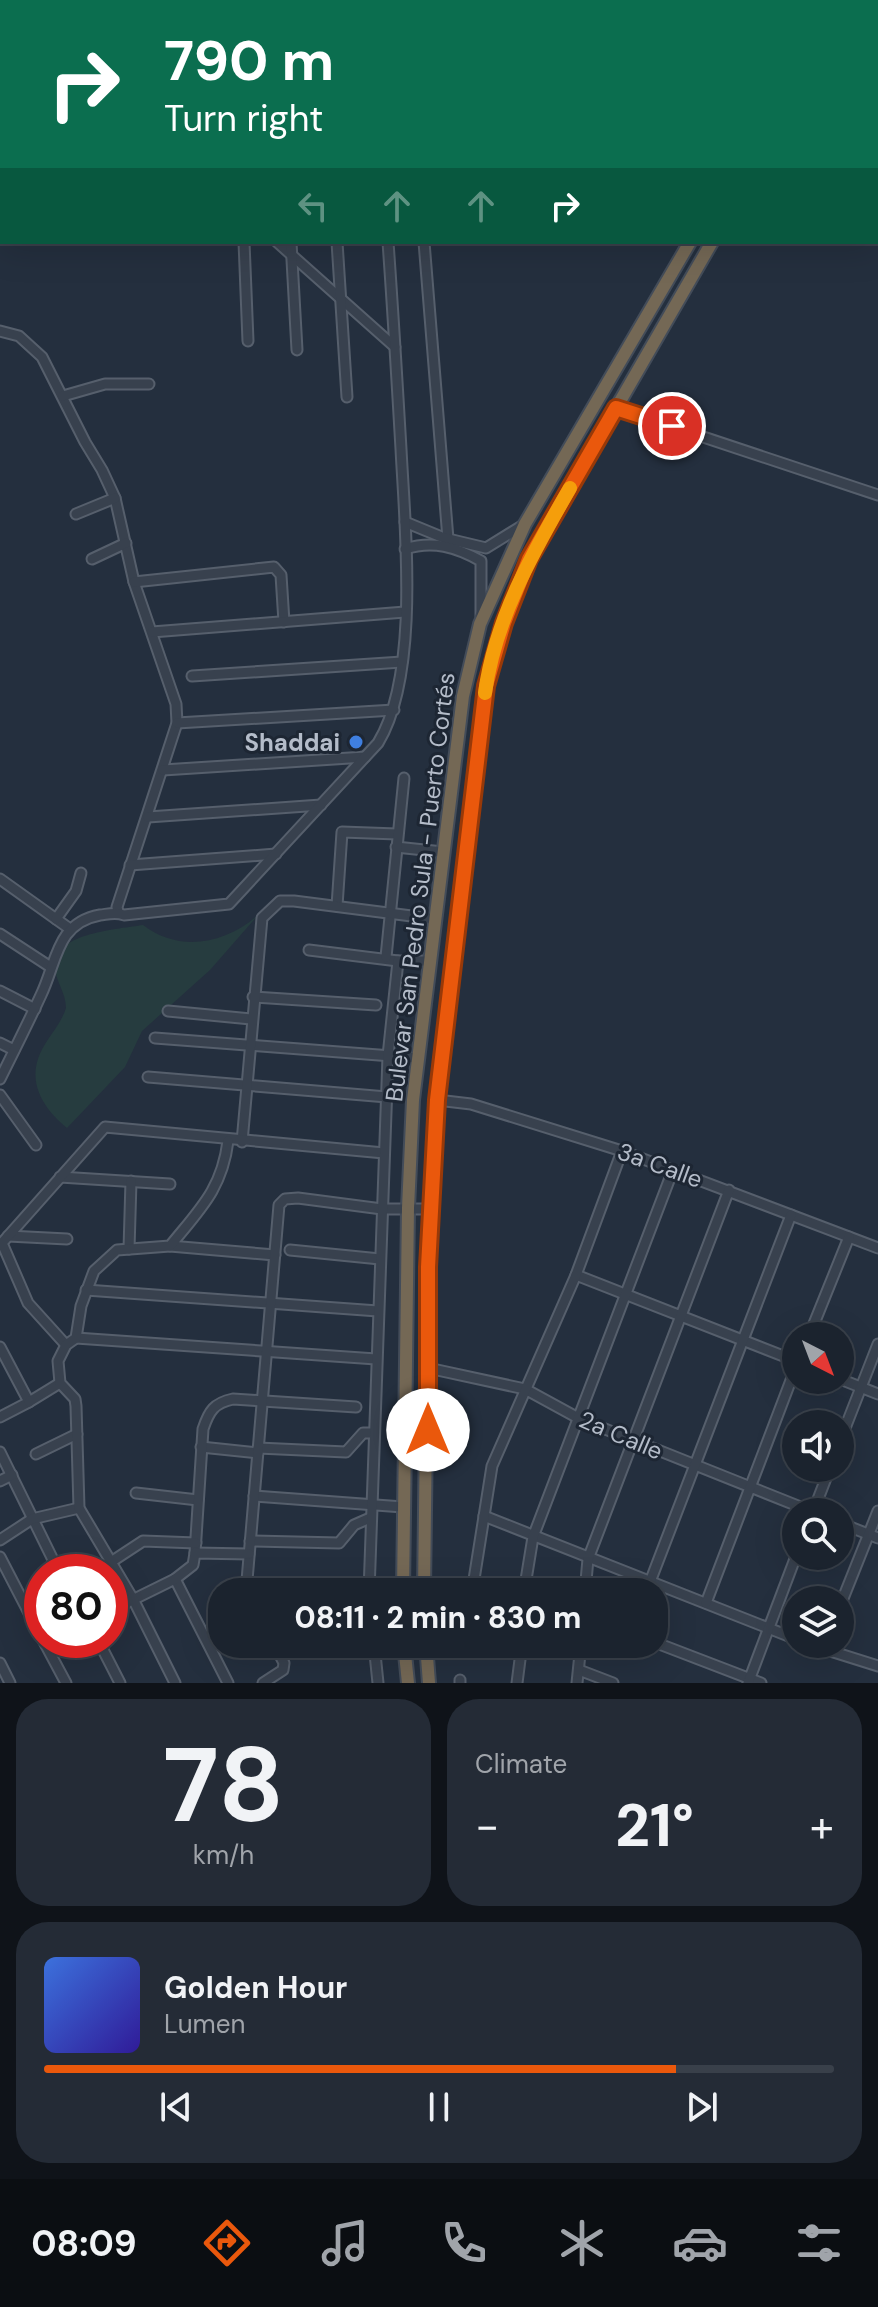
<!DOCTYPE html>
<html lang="en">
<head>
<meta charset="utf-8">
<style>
  body { margin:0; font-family:"DM Sans",sans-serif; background:#242b36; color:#f1f3f6; height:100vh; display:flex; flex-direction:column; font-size:30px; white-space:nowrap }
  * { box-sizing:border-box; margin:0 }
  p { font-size:26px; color:#a0a4aa }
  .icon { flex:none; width:44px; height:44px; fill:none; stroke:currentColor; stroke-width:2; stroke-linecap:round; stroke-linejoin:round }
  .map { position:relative; height:1683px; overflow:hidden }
  .panel { display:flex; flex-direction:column; gap:16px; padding:16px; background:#0f1319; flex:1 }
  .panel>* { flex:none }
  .hud { position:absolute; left:0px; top:0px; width:878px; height:244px; box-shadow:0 8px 32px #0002,0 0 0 2px #39404a; background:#0b6e4f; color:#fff; overflow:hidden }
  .needle { width:52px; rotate:138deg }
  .buttons { position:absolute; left:782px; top:1322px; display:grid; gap:16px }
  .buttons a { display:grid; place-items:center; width:72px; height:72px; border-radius:50%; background:#1b232e; box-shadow:0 8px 32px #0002,0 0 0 2px #39404a; font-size:40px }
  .speed { position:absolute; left:24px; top:1554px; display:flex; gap:16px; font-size:40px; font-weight:700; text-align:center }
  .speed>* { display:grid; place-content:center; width:104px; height:104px; border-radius:50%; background:#1b232e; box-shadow:0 8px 32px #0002,0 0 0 2px #39404a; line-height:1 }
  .speed .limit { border:12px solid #d22; background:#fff; color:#111 }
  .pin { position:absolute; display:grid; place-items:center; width:68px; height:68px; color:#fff; margin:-34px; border:4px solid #fff; border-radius:50%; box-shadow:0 2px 8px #0007 }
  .me { position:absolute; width:88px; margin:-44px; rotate:0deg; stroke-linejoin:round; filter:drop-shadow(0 0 6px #0008) }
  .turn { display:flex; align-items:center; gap:28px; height:168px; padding:0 32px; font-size:36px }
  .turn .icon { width:104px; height:104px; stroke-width:2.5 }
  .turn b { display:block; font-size:56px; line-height:68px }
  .lanes { display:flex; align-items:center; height:76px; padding:0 32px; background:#0003; justify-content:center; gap:40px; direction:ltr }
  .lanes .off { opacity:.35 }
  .big { font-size:60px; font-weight:800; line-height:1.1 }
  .panel .tile { flex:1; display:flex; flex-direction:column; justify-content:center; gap:12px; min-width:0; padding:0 28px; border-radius:32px; background:#242b36 }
  .panel .dial { align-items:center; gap:0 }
  .dial b { font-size:104px; line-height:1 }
  .song { display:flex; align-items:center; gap:24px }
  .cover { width:96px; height:96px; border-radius:12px; background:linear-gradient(135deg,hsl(220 70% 55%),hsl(250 70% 35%)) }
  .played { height:8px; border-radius:4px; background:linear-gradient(90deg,#ea580c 80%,#39404a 80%) }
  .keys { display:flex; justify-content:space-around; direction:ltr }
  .heat { display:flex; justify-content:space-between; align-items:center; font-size:44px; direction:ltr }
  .panel .tiles { flex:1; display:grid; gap:16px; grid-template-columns:1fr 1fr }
  .tile:last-child { grid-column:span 2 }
  .trip { position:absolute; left:208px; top:1578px; width:460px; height:80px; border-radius:32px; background:#1b232e; box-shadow:0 8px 32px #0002,0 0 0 2px #39404a; font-weight:800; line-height:80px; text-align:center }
  .dock { display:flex; height:128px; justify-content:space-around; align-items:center; background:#0b0e12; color:#a0a4aa }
  .dock .icon { width:56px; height:56px }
  .dock .on { color:#ea580c }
  .dock b { font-size:36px; color:#f1f3f6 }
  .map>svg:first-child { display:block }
  .green { fill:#263c3f }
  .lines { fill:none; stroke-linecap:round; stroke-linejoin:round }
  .minor-casing { stroke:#565f6c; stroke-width:13 }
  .highway-casing { stroke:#434c59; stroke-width:16 }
  .minor { stroke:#38414e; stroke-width:9 }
  .highway { stroke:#746855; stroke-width:12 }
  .route-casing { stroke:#983908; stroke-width:20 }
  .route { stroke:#ea580c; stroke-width:14 }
  .slow { stroke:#f59e0b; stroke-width:14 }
  .shop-dot { fill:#3f7fe0; stroke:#1d2633; stroke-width:3 }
  .labels { text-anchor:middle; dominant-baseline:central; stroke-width:6; stroke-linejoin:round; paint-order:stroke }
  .poi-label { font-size:24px; font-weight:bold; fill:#b4bcc9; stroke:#1d2633; text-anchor:end }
  .street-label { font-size:24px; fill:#b4bcc9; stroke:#1d2633 }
</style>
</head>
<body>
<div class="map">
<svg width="878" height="1683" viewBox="0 0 878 1683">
  <rect width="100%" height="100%" fill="#242f3e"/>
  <path class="green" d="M259 914 210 970 142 1031 125 1067 67 1128C38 1104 24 1075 47 1041 54 1030 62 1021 66 1008 66 992 55 981 55 966 53 933 119 929 143 925 179 953 226 944 259 914Z"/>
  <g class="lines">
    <g class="minor-casing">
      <g id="minor">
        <path d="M455 2 456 0"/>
        <path d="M0 134 2 133"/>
        <path d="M244 242 248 341"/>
        <path d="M277 242 395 347"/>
        <path d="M291 242 297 350"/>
        <path d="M337 242 347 397"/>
        <path d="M424 242 448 539"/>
        <path d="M0 331 19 336 42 357 85 442 102 470 115 498 134 582 176 704 177 723 117 907 118 912"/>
        <path d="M63 396 105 384H149"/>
        <path d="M616 408 878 495"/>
        <path d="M76 514 115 498"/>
        <path d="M405 522 444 538 486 548 525 524"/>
        <path d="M405 549C433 540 456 547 481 561V616"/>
        <path d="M92 559 126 543"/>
        <path d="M134 582 274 567 281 575 284 622"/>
        <path d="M152 632 405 612"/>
        <path d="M192 676 402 662"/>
        <path d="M177 723 394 710"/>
        <path d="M163 770 365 757"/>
        <path d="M148 817 321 805"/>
        <path d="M396 847 443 852"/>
        <path d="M130 865 276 854"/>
        <path d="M0 879 70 929"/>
        <path d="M337 906 342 832 397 834"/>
        <path d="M56 919 76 891 81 873"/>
        <path d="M0 934 49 966"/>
        <path d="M309 950 398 961H429"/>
        <path d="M386 957 404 778"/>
        <path d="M0 991 35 1009"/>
        <path d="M253 997 376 1005"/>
        <path d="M168 1011 251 1019"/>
        <path d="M155 1038 418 1058"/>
        <path d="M0 1043 14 1050"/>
        <path d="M148 1077 387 1097"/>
        <path d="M0 1079C14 1051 28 1023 41 995 57 962 56 923 100 915 109 914 116 912 124 915L229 904 378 743C420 674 405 529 401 449 397 380 393 311 388 242"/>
        <path d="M0 1095 36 1145"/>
        <path d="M437 1100 471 1104 622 1151 878 1248"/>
        <path d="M242 1142 262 918 280 901H294L435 919"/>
        <path d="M60 1177 170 1184"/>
        <path d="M8 1236 67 1239"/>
        <path d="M170 1246 275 1255"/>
        <path d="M129 1249 131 1181"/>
        <path d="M290 1250 380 1259"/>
        <path d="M576 1275 796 1361"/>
        <path d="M86 1290 378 1311"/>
        <path d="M809 1336 849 1237"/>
        <path d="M76 1338 376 1359"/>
        <path d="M66 1345 28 1303 2 1243 105 1127 384 1153"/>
        <path d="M0 1347 29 1402 0 1417"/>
        <path d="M428 1368 525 1389 580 1419 813 1512"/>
        <path d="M840 1379 878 1394"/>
        <path d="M29 1402 60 1383"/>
        <path d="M840 1441 878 1344"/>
        <path d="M201 1447 258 1453"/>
        <path d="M258 1448 346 1452 363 1433H373"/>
        <path d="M0 1452 59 1572"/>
        <path d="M36 1454 77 1434"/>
        <path d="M0 1481 12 1475"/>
        <path d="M136 1493 198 1500"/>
        <path d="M254 1496 403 1507"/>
        <path d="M813 1512 830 1468"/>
        <path d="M484 1516 796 1639"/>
        <path d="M840 1523 878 1538"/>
        <path d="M0 1540 32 1519 79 1508"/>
        <path d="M250 1541 339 1543 354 1525 370 1518"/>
        <path d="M195 1553 203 1429C209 1411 214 1403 233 1399L356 1407"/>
        <path d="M0 1557 42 1638"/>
        <path d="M111 1562 143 1541 196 1543"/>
        <path d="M175 1579 228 1683"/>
        <path d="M650 1582 791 1215"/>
        <path d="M246 1592 279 1205 285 1199 298 1198 382 1209H431"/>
        <path d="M369 1592 388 1056 398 961"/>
        <path d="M472 1592 492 1466 576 1275 622 1151"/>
        <path d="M524 1592 533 1537 673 1170"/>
        <path d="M585 1592 588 1559 729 1190"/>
        <path d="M706 1603 796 1367"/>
        <path d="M840 1606 878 1511"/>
        <path d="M110 1611 175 1579 193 1565 195 1553 249 1554"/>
        <path d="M43 1640 66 1683"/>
        <path d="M98 1640 120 1683"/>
        <path d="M654 1642 761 1683"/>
        <path d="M374 1644 378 1683"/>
        <path d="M808 1644 878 1666"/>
        <path d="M0 1663 10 1683"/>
        <path d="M579 1670 613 1683"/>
        <path d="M175 1683 133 1599 79 1508 76 1406 75 1399 60 1383 58 1361 66 1345 76 1338 81 1306 94 1271 117 1250 170 1246C200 1209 222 1189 228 1141"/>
        <path d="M263 1683 283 1670 284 1663 274 1644"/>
        <path d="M460 1683V1680"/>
        <path d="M517 1683 522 1644"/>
        <path d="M577 1683 581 1644"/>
        <path d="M748 1683 796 1556"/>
      </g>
    </g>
    <g class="highway-casing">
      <g id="highway">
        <path d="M852 2 854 0"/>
        <path d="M876 2 877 0"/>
        <path d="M403 1592 408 1208 413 1100 463 696 480 624 525 524 690 242"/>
        <path d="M424 1592 428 1267 437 1100 486 686 504 623 529 559 712 242"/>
        <path d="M404 1644 408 1683"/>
        <path d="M426 1644 429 1683"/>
      </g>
    </g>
    <use href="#minor" class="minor"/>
    <use href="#highway" class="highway"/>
  </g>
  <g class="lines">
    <g class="route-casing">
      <path id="route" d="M428 1430V1267L437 1100 486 686 504 623 529 559 616 408 672 426"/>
    </g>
    <use href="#route" class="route"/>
    <path class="slow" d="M485 693C495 619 533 552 570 488"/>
  </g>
  <circle class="shop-dot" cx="356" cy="742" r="8"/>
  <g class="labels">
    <g class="poi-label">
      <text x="340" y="742">Shaddai</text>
    </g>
    <g class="street-label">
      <text transform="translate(420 887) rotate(-83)">Bulevar San Pedro Sula - Puerto Cortés</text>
      <text transform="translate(660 1165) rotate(20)">3a Calle</text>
      <text transform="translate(621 1435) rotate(23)">2a Calle</text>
    </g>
  </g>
</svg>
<div class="buttons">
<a><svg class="needle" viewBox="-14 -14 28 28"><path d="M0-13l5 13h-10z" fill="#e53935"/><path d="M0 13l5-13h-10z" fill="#a0a4aa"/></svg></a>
<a><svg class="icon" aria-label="sound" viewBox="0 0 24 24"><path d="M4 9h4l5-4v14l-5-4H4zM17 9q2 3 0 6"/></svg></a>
<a><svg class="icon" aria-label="search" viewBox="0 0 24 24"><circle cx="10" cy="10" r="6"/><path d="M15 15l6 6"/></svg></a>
<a><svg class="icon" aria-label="layers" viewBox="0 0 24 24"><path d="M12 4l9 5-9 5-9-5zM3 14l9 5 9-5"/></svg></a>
</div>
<div class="speed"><div class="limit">80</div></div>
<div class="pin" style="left:672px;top:426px;background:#d93025"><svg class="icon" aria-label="arrive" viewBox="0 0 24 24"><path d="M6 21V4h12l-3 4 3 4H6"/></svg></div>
<svg class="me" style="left:428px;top:1430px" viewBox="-20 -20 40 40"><circle r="19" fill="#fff"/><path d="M0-13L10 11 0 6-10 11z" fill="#ea580c"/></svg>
<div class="trip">08:11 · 2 min · 830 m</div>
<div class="hud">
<div class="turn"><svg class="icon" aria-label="right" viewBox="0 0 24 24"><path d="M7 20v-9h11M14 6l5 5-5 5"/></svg><div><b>790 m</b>Turn right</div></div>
<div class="lanes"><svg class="icon off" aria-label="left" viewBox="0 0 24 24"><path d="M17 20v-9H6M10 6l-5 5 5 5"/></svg><svg class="icon off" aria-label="ahead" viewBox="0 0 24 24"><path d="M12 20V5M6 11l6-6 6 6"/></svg><svg class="icon off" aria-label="ahead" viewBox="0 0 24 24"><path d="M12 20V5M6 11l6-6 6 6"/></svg><svg class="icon" aria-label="right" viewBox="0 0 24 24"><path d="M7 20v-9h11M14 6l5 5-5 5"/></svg></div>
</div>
</div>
<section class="panel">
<div class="tiles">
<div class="tile dial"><b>78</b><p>km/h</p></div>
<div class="tile"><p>Climate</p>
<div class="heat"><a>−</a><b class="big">21°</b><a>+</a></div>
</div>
<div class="tile">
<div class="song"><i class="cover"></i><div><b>Golden Hour</b><p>Lumen</p></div></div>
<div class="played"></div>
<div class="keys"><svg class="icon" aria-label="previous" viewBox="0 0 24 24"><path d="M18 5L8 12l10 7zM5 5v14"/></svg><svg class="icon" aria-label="pause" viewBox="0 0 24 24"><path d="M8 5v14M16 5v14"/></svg><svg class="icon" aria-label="next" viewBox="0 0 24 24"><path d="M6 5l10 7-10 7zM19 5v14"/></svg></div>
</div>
</div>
</section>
<nav class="dock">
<b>08:09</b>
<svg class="icon on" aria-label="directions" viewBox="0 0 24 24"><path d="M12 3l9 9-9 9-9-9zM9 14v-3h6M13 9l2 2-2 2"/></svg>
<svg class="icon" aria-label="music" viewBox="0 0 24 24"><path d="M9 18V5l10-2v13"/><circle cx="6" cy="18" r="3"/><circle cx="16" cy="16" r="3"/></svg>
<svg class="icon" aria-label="phone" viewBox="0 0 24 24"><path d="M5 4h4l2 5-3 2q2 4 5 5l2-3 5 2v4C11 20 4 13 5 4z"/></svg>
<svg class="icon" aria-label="climate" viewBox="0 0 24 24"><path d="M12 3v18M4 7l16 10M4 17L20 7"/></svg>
<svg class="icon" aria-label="car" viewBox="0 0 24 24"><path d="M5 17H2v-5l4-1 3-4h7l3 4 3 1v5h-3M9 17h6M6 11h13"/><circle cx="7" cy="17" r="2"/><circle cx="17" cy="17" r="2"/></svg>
<svg class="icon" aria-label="filters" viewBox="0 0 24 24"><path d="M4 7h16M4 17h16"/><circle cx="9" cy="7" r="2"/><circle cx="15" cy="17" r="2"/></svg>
</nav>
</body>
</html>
